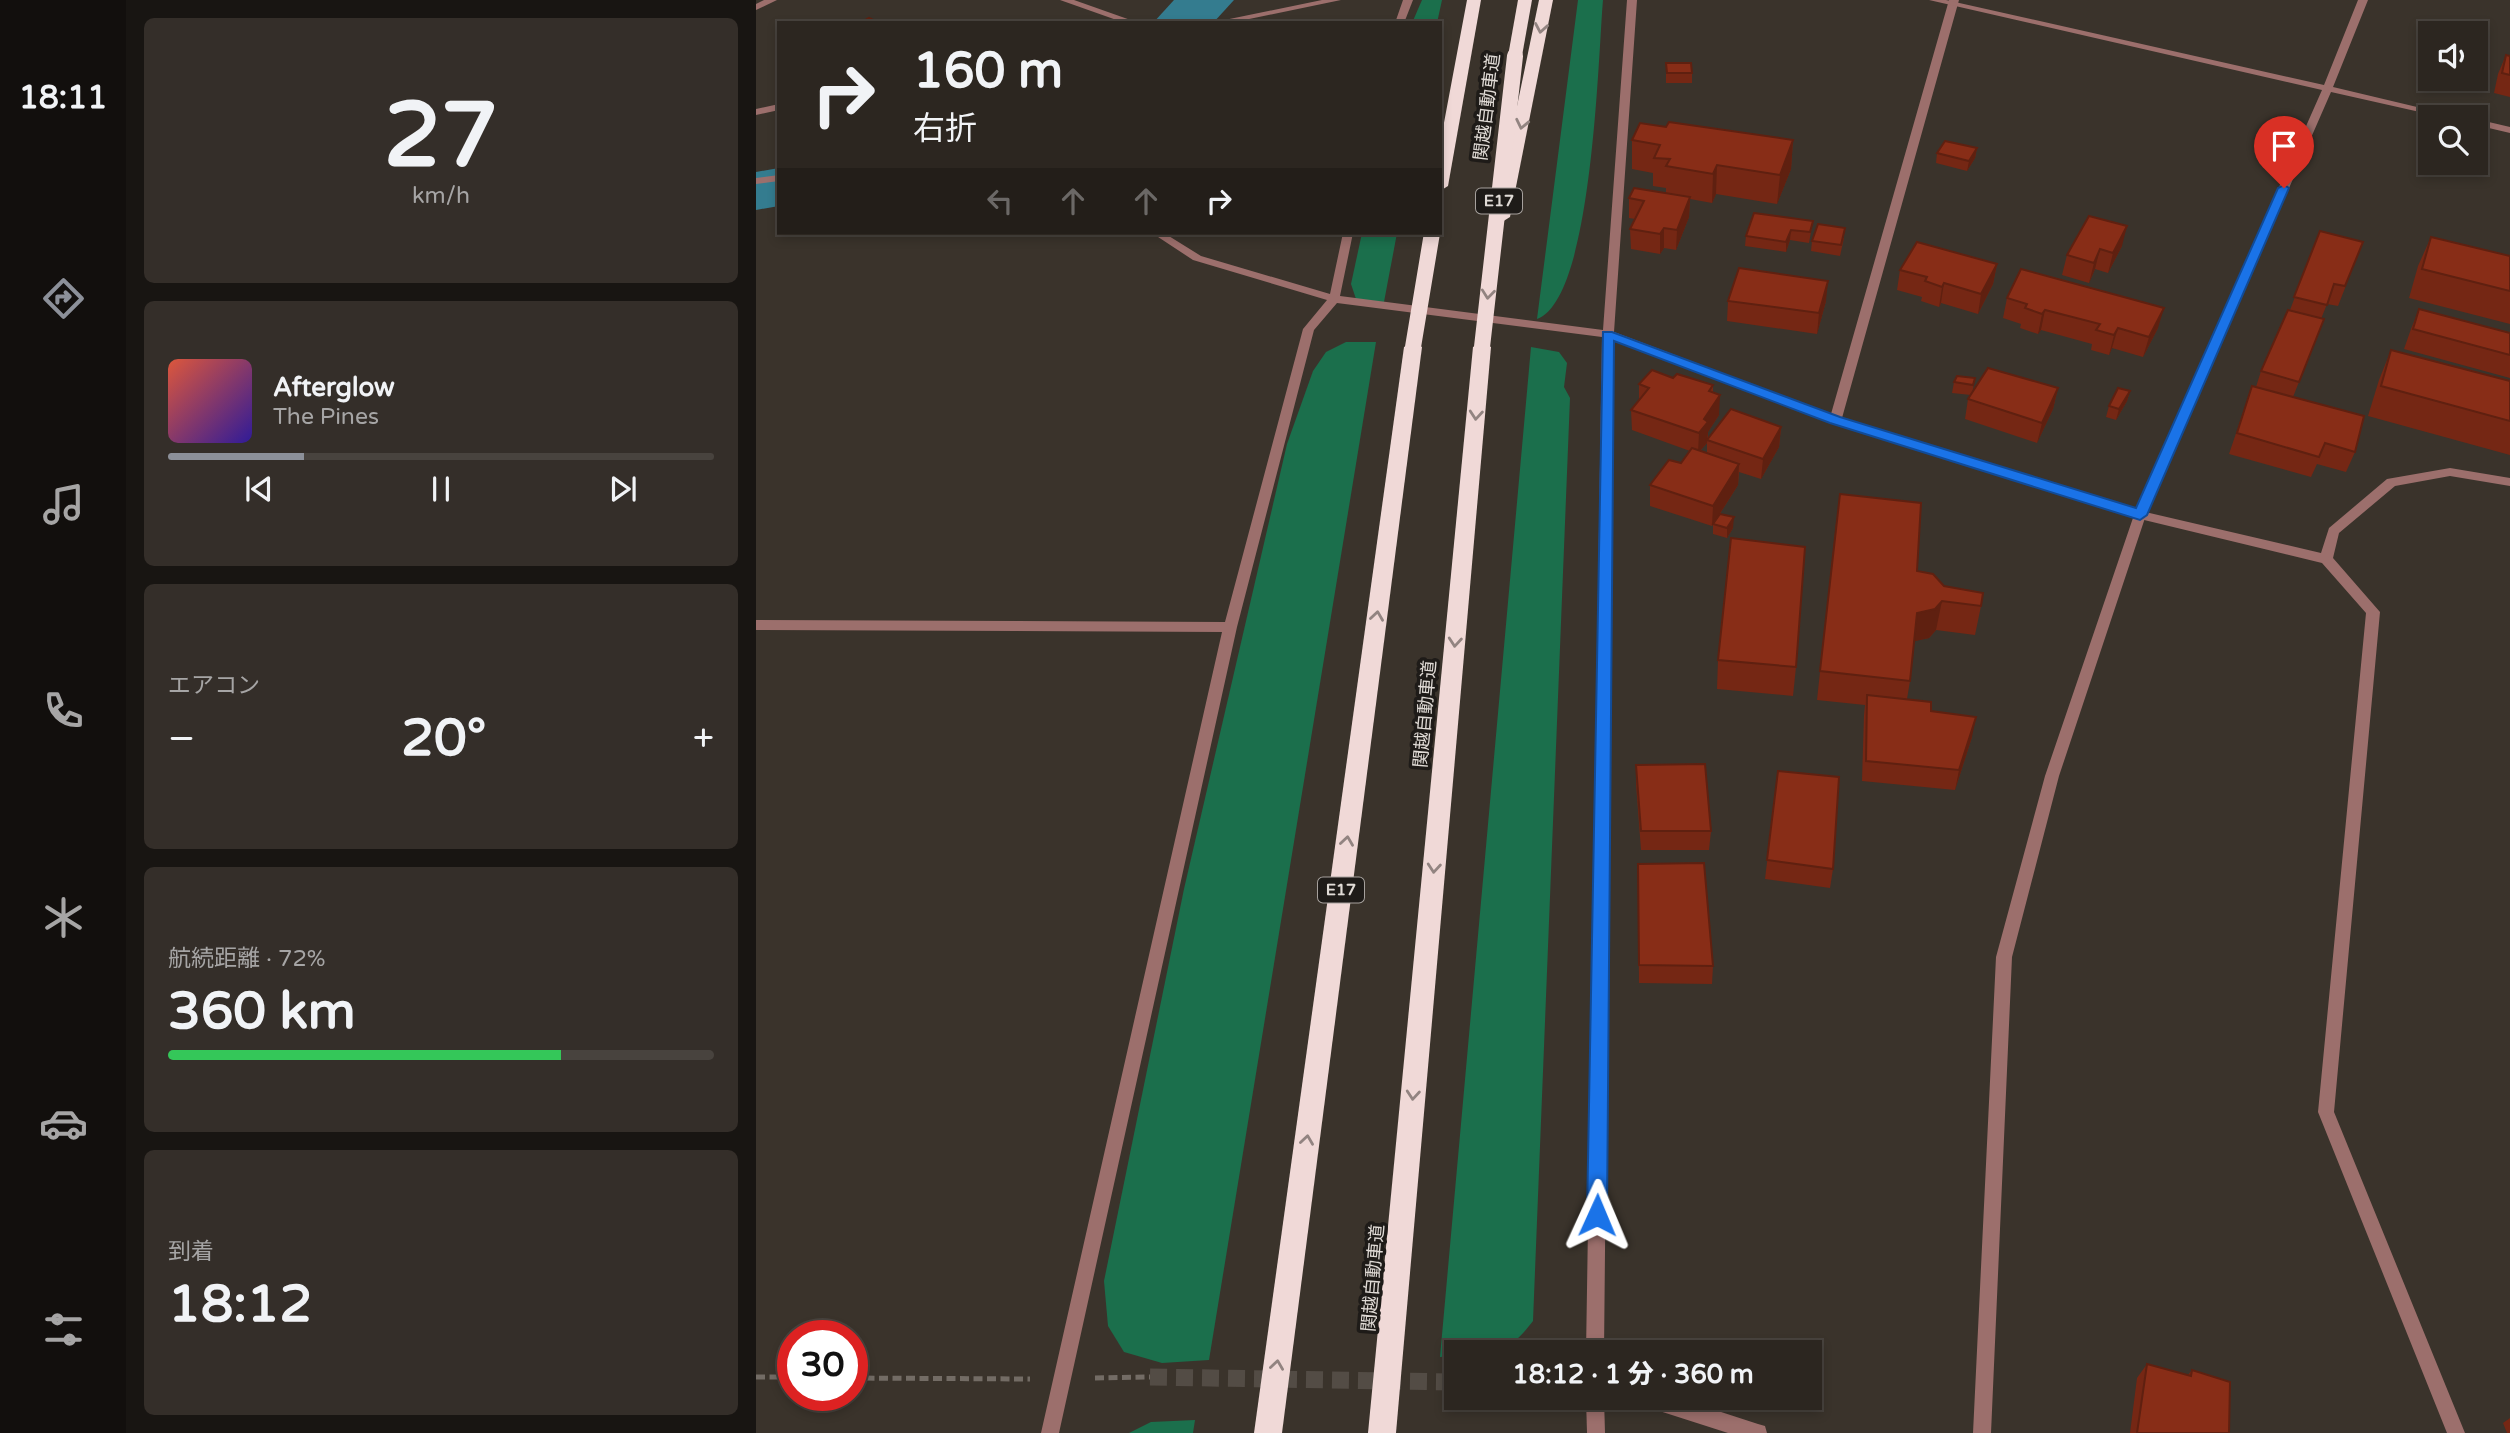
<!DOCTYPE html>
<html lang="ja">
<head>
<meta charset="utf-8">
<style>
  body { margin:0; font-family:"Varela Round","Noto Sans JP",sans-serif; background:#342e29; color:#f1f3f6; height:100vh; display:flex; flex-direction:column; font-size:26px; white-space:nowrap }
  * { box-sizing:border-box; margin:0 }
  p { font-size:23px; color:#a6a5a5 }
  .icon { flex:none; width:38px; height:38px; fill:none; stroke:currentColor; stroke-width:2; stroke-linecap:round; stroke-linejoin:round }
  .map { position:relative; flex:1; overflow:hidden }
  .side { display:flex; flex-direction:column; gap:18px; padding:18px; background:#181512; width:630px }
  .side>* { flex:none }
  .banner { position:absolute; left:21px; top:21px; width:665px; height:214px; border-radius:0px; box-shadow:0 4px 10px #0003,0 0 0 2px #48433e; background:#2c2620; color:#f1f3f6; overflow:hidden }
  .controls { position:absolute; left:1662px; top:21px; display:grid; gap:14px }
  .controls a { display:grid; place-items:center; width:70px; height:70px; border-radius:0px; background:#2c2620; box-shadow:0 4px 10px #0003,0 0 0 2px #48433e; font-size:35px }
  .speed { position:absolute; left:21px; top:1320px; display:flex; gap:14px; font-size:35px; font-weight:700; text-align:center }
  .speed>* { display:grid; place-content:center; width:91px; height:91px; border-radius:50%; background:#2c2620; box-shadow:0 4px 10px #0003,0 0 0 2px #48433e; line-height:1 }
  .speed .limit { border:10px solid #d22; background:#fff; color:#111 }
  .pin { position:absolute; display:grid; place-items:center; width:60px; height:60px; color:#fff; margin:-72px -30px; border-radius:50% 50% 50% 0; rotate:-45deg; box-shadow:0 0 7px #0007 }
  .pin .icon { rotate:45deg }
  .me { position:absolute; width:77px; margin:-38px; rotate:1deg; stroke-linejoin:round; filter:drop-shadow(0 0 5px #0008) }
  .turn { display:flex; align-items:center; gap:24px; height:147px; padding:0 21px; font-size:32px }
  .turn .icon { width:91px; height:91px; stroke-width:2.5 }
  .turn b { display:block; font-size:49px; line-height:60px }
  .lanes { display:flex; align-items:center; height:66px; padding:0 21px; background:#0003; justify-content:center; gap:35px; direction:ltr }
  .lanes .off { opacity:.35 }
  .big { font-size:52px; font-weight:800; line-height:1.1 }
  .side .tile { flex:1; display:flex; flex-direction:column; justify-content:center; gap:10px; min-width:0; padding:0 24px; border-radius:10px; background:#342e29 }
  .side .dial { align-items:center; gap:0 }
  .dial b { font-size:91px; line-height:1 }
  .song { display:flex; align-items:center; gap:21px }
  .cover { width:84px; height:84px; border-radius:10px; background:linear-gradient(135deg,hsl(10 70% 55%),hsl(250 70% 35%)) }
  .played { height:7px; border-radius:4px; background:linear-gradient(90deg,#8c9099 25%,#48433e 25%) }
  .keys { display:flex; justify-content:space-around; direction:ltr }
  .heat { display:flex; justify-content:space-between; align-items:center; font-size:38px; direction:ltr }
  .charge { height:10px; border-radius:5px; background:linear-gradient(90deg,#34c759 72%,#48433e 0) }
  .trip { position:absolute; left:688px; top:1340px; width:378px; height:70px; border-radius:0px; background:#2c2620; box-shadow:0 4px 10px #0003,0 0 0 2px #48433e; font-weight:800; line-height:70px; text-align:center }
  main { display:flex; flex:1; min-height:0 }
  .tabs { display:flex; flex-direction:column; width:126px; justify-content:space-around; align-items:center; background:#120f0d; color:#a6a5a5 }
  .tabs .icon { width:49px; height:49px }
  .tabs .on { color:#8c9099 }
  .tabs b { font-size:32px; color:#f1f3f6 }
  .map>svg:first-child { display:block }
  .green { fill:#1b6f4c }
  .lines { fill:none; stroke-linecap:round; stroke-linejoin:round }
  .river { fill:#347c8f; fill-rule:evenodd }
  .minor-tunnel { stroke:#534c45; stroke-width:17; stroke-dasharray:17 9; stroke-linecap:butt }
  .path { stroke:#736c65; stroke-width:5; stroke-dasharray:9 4.5; stroke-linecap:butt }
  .minor { fill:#9c6f6c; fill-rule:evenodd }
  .tertiary { fill:#9c6f6c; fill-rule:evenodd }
  .motorway { fill:#f0d9d7; fill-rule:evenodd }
  .motorway-bridge { stroke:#f0d9d7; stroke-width:16 }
  .wall { fill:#752714; fill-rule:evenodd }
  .shaded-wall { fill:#5f2010 }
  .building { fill:#882d17; stroke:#5f2010; stroke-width:2 }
  .oneway { stroke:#928481 }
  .route { fill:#1a73e8; stroke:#114b97; stroke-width:2 }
  .labels { text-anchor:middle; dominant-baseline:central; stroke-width:7; stroke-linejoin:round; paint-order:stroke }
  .shield { fill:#1e1b18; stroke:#a6a19d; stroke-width:2 }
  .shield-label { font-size:16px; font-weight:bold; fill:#e0dbd6 }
  .street-label { font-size:18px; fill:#e0dbd6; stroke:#1e1b18 }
</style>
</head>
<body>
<main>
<nav class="tabs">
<b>18:11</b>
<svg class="icon on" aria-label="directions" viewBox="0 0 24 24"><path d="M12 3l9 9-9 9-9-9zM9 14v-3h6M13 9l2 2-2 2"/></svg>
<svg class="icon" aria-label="music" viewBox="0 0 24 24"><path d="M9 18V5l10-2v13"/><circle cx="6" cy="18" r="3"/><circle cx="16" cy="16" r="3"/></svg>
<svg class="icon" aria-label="phone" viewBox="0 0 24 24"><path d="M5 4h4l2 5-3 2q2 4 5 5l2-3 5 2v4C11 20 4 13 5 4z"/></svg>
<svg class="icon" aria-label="climate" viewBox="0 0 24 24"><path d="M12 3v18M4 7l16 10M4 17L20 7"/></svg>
<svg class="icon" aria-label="car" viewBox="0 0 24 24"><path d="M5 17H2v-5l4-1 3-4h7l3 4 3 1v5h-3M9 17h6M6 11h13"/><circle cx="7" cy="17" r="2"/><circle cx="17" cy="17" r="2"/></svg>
<svg class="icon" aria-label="filters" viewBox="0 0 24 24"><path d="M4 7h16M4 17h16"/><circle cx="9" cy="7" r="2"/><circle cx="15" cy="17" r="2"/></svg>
</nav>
<section class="side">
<div class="tile dial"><b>27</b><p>km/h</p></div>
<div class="tile">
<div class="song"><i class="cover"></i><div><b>Afterglow</b><p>The Pines</p></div></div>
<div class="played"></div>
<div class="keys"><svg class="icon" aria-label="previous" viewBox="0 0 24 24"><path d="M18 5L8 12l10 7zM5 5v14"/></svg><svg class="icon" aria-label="pause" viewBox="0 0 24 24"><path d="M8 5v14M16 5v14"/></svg><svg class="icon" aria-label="next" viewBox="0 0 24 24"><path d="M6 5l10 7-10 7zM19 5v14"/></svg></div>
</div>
<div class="tile"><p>エアコン</p>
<div class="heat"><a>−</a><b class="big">20°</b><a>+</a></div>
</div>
<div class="tile"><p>航続距離 · 72%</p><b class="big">360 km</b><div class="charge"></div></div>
<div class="tile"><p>到着</p><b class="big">18:12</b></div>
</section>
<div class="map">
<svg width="1754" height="1433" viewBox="0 0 1754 1433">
  <rect width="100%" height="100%" fill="#3a332b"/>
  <g class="green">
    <path d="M666 0H686L681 23H656Z"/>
    <path d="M822 0H847C842 58 837 299 781 319Z"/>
    <path d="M606 233H641L628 302 600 299 595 284Z"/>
    <path d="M590 342H620L453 1360 406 1363 368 1352 352 1326 348 1281 428 889 531 444 557 371 570 352Z"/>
    <path d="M775 347 803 352 811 363 808 387 814 398 777 1321C752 1354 739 1353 700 1353V1356L684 1357Z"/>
    <path d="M439 1420 437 1433H373L395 1422Z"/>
  </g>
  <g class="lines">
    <g class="river">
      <path d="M418 0H478L457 23H397Z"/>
      <path d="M23 168V206L0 210V172Z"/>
    </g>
    <path class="minor-tunnel" d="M394 1377 700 1382"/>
    <g class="path">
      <path d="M0 1377H37"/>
      <path d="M96 1378 274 1379"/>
      <path d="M339 1378 394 1377"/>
    </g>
    <g class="minor">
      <path d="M8 0H21L0 10V4Z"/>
      <path d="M304 0H318L383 23H369Z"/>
      <path d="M566 0H585L474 23H454Z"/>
      <path d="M647 0H657L648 23H639Z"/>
      <path d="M871 0H881L858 332 1075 414 1193 0H1203L1086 418 1385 511 1565 553 1573 528 1631 479 1694 468 1754 478V486L1694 476 1639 486 1583 533 1577 558 1624 612 1578 1112 1709 1433H1691L1562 1112 1610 613 1566 563 1384 519 1075 423 858 340 848 1353H830L846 337 581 303 558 330 481 627 303 1433H285L466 632 0 630V620L469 622 547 329 571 300 437 260 396 233H408L445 256 574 294 587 233H597L584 296 847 330Z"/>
      <path d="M23 104V110L0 115V109Z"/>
      <path d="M23 175V181L0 184V178Z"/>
      <path d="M830 1398H848L849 1433H831Z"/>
      <path d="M882 1398H922L1002 1424 1009 1426 1011 1433H972L891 1407 884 1405Z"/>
    </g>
    <g class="tertiary">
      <path d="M1173 0H1190L1568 85 1602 0H1612L1577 87 1703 117H1686L1575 92 1390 515 1303 776 1256 957 1235 1433H1217L1240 957 1289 776 1378 515 1566 90Z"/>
      <path d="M1720 119 1754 127V133L1720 125Z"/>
    </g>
    <g class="motorway">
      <path d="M711 0H725L692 186 684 191V144Z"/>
      <path d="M762 0H776L766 56 759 60 752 56Z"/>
      <path d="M783 0H797L754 217 746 222 738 217Z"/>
      <path d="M657 342 666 347 526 1433H498L648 347Z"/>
      <path d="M726 342 735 347 640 1433H612L717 347Z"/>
    </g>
    <g class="motorway-bridge">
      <path d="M657 347 676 233"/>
      <path d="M726 347 759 56"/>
    </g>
  </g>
  <g class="wall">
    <path d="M1750 55 1754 56V97L1738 93 1742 74Z"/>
    <path d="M910 63 936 73V83H910Z"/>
    <path d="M910 127 1037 140 1035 169 1021 204 960 194 956 203 934 199 933 217 920 250 908 248 904 254 875 249 874 229 879 219 873 218V198L910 193V188L897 186V173L876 169V140Z"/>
    <path d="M1221 148 1219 158 1211 171 1180 163 1181 153Z"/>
    <path d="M1333 216 1366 246 1352 273 1339 269 1333 283 1306 275 1311 255Z"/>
    <path d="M1057 221 1053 243 1034 240 1030 252 989 246 990 236Z"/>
    <path d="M1564 231 1607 242 1582 306 1571 304 1565 319H1568L1537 397 1599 452 1590 472 1561 464 1555 477 1473 454 1496 386 1500 387 1505 371 1534 310Z"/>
    <path d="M1675 237 1754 256V324L1653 298 1662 266Z"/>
    <path d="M1088 238 1084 256 1055 251 1056 241Z"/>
    <path d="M1241 264 1237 284 1222 314 1185 303 1183 307 1165 301 1166 297 1141 290 1144 270Z"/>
    <path d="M1251 298 1402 328 1387 357 1356 348 1353 355 1335 350 1336 344 1285 330 1282 334 1264 328 1265 324 1247 318Z"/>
    <path d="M972 301H1070L1061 334 971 321Z"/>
    <path d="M1663 309 1754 333V378L1648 349 1655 329Z"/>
    <path d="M1635 350 1754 381V455L1612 416 1623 380Z"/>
    <path d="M917 378 957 385V392L963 415 952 432V440L1025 427 1023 447 1005 479 983 472 982 485 960 520 977 528 971 538 957 534V524L956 526 894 506V485L925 463 934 451 876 430 875 410 883 400V384ZM951 443V453L944 451Z"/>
    <path d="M1219 378 1216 394 1302 388 1297 409 1281 443 1209 419 1212 399 1215 395 1196 393 1198 382Z"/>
    <path d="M1374 391 1371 401 1360 420 1350 417 1353 406Z"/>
    <path d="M1080 523 1188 586 1225 606 1219 635 1180 630 1173 638 1158 641 1154 681 1151 699 1175 711 1216 737 1199 790 1106 781 1108 715 1109 705 1061 700Z"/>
    <path d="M962 660 1040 667 1037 696 961 689Z"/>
    <path d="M880 765 955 831 953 850H885L880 784Z"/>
    <path d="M1022 771 1077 869 1074 888 1009 879Z"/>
    <path d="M882 864 957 966 956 984 883 983Z"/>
    <path d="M1391 1364 1432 1375 1436 1370 1473 1433H1374L1381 1378Z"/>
    <path d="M1754 1418V1433H1751L1747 1423Z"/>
  </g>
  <g class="shaded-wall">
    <path d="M1037 140 1035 169 1021 204 1024 175Z"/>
    <path d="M1221 148 1219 158 1211 171 1213 161Z"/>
    <path d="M961 165 960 194 956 203 957 174Z"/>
    <path d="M934 197 933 217 920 250 921 230Z"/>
    <path d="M1371 226 1366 246 1352 273 1357 253Z"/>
    <path d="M908 228V248L904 254V234Z"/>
    <path d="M1035 230 1034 240 1030 252V242Z"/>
    <path d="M1344 249 1339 269 1333 283 1338 263Z"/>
    <path d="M1241 264 1237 284 1222 314 1225 294Z"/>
    <path d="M1072 281 1070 301 1061 334 1063 313Z"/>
    <path d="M1188 283 1185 303 1183 307 1186 287Z"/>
    <path d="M1408 308 1402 328 1387 357 1393 337Z"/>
    <path d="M1289 310 1285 330 1282 334 1286 314Z"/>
    <path d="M1362 328 1356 348 1353 355 1358 335Z"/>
    <path d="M1302 388 1297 409 1281 443 1286 423Z"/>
    <path d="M1374 391 1371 401 1360 420 1363 409Z"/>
    <path d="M964 395 963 415 952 432 951 443 942 453 943 433 948 419Z"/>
    <path d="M1025 427 1023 447 1005 479 1007 459Z"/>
    <path d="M983 464 982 485 956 526 957 506Z"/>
    <path d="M978 517 977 528 971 538V528Z"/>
    <path d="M1186 601 1180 630 1173 638 1155 642 1161 613Z"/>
    <path d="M1220 717 1216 737 1199 790 1203 770Z"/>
  </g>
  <g class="building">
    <path d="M113 18 123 23H104Z"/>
    <path d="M1750 55 1754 56V75L1746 73Z"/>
    <path d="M910 63H935L936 73H911Z"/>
    <path d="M913 122 1037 140 1024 175 961 165 957 174 910 166 914 159 898 158 904 145 876 140 884 123 910 127Z"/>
    <path d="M1189 141 1221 148 1213 161 1181 153Z"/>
    <path d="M878 188 934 197 921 230 908 228 904 234 874 229 888 201 873 198Z"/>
    <path d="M998 213 1057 221 1054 232 1035 230 1030 242 990 236Z"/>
    <path d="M1333 216 1371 226 1357 253 1344 249 1338 263 1311 255Z"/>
    <path d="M1062 224 1089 228 1085 245 1056 241Z"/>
    <path d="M1564 231 1607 242 1589 286 1578 284 1571 305 1538 297Z"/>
    <path d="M1675 237 1754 256V291L1666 269Z"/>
    <path d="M1161 242 1241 264 1225 294 1188 283 1186 287 1169 281 1171 277 1144 270Z"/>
    <path d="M983 268 1072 281 1063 313 972 301Z"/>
    <path d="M1265 269 1408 308 1393 337 1362 328 1358 335 1340 330 1344 324 1289 310 1286 314 1269 308 1271 304 1251 298Z"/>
    <path d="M1663 309 1754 333V355L1657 329Z"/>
    <path d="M1532 310 1568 319 1543 382 1505 371Z"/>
    <path d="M1635 350 1754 381V421L1625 386Z"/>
    <path d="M1232 368 1302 388 1286 423 1212 399Z"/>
    <path d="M896 370 917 378 921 374 957 385 953 391 964 395 948 419 952 422 943 433 875 410 893 388 883 384Z"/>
    <path d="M1201 376 1219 378 1217 385 1198 382Z"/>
    <path d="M1496 386 1608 416 1599 452 1569 443 1563 457 1481 433Z"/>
    <path d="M1362 388 1374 391 1363 409 1353 406Z"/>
    <path d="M975 409 1025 427 1007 459 951 440Z"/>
    <path d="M936 448 983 464 957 506 894 485 913 460 925 463Z"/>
    <path d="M1084 494 1165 503 1161 571 1177 574 1188 586 1227 593 1225 606 1186 601 1179 609 1161 613 1154 681 1064 671Z"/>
    <path d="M964 514 978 517 971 528 957 524Z"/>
    <path d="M975 538 1049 547 1040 667 962 660Z"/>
    <path d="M1111 695 1175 702V711L1220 717 1203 770 1110 761Z"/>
    <path d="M949 764 955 831H885L880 765Z"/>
    <path d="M1022 771 1083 777 1077 869 1011 860Z"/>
    <path d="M948 863 957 966 883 965 882 864Z"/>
    <path d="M1391 1364 1435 1376 1436 1370 1474 1382 1473 1433H1381Z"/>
  </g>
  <defs><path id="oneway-chevron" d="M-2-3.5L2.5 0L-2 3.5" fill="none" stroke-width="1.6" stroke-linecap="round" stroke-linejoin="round" transform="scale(1.75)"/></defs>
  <g class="oneway">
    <use href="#oneway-chevron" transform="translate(785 28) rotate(100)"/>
    <use href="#oneway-chevron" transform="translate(766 124) rotate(102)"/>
    <use href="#oneway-chevron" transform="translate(732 294) rotate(96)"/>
    <use href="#oneway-chevron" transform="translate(720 415) rotate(95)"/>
    <use href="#oneway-chevron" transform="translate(621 616) rotate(-82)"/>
    <use href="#oneway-chevron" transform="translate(699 642) rotate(95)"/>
    <use href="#oneway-chevron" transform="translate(591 841) rotate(-82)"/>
    <use href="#oneway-chevron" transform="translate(678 868) rotate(95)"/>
    <use href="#oneway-chevron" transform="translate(657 1095) rotate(95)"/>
    <use href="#oneway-chevron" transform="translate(551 1140) rotate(-82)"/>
    <use href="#oneway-chevron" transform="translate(521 1365) rotate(-82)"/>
  </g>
  <path class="route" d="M1528 185 1533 188 1391 515 1384 520 1074 423 858 341 851 1215 848 1222 841 1225 834 1222 831 1215 847 332H856L1084 417 1380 508 1522 188Z"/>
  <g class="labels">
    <g class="shield">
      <rect x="720" y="188.5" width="46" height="25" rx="5"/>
      <rect x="562" y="877.5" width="46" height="25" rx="5"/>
    </g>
    <g class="shield-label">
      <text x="743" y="201">E17</text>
      <text x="585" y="890">E17</text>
    </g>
    <g class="street-label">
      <text transform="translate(731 107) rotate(-83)">関越自動車道</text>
      <text transform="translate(669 714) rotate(-85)">関越自動車道</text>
      <text transform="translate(617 1278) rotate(-85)">関越自動車道</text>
    </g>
  </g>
</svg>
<div class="controls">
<a><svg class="icon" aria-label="sound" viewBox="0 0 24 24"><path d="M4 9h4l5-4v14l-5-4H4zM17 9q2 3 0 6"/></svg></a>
<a><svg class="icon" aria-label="search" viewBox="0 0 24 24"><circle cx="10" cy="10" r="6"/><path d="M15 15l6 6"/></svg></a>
</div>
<div class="speed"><div class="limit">30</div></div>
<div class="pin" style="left:1528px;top:188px;background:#d93025"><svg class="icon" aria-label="arrive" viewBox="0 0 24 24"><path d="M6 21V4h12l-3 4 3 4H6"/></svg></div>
<svg class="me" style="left:841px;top:1215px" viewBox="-20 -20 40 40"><path d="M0-17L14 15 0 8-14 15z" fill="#1a73e8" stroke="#fff" stroke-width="4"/></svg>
<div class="trip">18:12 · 1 分 · 360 m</div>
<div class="banner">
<div class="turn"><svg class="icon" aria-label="right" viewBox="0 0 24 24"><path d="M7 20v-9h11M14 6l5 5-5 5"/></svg><div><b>160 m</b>右折</div></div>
<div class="lanes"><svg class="icon off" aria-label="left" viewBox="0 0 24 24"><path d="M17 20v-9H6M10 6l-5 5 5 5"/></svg><svg class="icon off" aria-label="ahead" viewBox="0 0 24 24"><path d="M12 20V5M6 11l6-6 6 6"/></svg><svg class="icon off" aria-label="ahead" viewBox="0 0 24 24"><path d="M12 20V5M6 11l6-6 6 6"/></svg><svg class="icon" aria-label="right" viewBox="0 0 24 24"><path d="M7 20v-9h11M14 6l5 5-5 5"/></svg></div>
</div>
</div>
</main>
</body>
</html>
